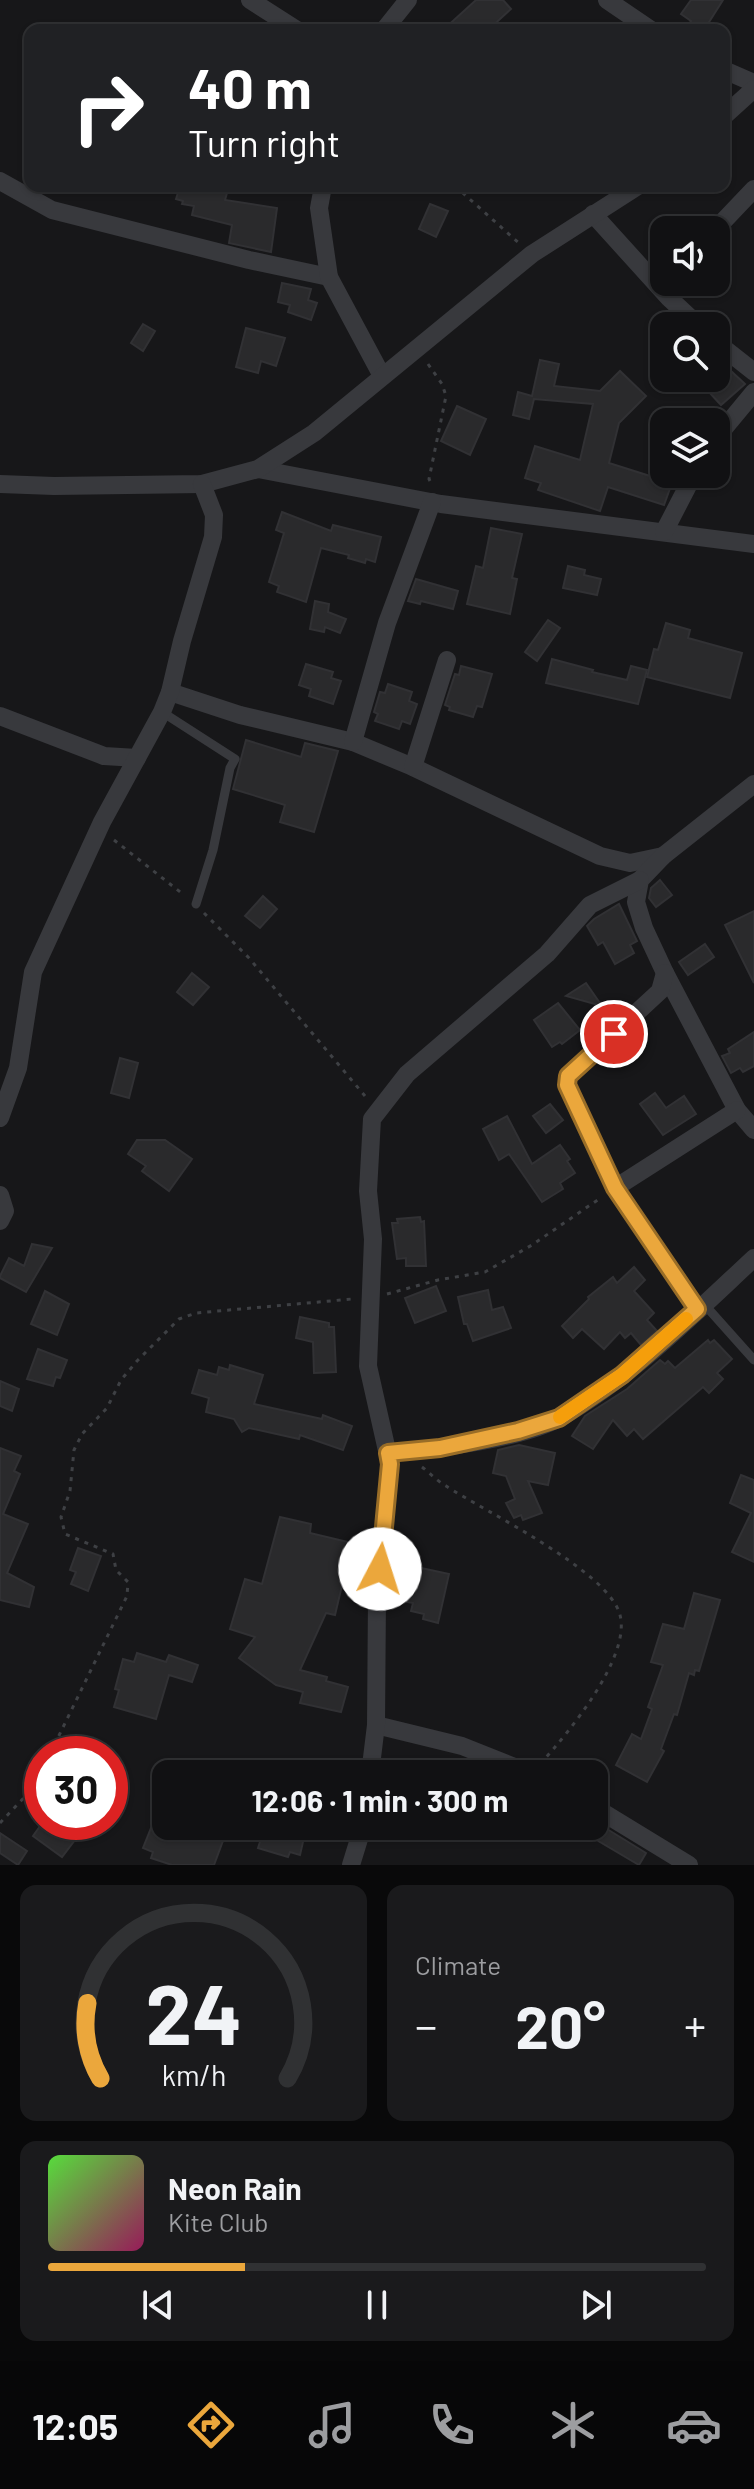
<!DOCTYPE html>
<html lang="en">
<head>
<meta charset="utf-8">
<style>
  body { margin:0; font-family:Barlow,sans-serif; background:#1a1a1c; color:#f1f3f6; height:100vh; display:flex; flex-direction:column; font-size:30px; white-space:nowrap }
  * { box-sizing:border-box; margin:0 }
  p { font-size:26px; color:#9c9da0 }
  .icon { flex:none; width:44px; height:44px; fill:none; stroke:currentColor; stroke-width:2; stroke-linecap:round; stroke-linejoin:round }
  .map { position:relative; height:1865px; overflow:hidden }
  .sheet { display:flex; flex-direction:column; gap:20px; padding:20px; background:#09090a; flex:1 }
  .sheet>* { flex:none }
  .top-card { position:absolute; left:24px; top:24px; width:706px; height:168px; border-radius:16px; box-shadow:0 2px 6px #0004,0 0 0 2px #303133; background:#202124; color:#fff; overflow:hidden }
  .fabs { position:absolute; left:650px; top:216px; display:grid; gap:16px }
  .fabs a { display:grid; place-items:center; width:80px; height:80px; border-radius:16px; background:#111113; box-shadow:0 2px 6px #0004,0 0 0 2px #303133; font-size:40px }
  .speed { position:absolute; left:24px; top:1736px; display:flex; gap:16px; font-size:40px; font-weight:700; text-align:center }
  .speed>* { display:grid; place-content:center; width:104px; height:104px; border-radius:50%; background:#111113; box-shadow:0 2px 6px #0004,0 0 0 2px #303133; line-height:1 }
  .speed .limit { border:12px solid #d22; background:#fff; color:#111 }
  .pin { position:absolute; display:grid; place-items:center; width:68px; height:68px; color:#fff; margin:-34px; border:4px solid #fff; border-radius:50%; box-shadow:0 2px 8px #0007 }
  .me { position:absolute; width:88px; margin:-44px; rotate:5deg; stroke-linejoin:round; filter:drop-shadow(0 0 6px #0008) }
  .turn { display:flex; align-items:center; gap:28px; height:168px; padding:0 32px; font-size:36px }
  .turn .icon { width:104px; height:104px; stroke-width:2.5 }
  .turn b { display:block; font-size:56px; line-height:68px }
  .big { font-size:60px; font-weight:700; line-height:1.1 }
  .sheet .tile { flex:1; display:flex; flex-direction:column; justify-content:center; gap:12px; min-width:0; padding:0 28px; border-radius:16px; background:#1a1a1c }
  .sheet .dial { align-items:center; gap:0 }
  .dial svg { height:208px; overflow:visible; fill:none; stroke:#303133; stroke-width:7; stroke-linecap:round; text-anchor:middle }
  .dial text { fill:#f1f3f6; stroke:none }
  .song { display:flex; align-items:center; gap:24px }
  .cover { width:96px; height:96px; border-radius:12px; background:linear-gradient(135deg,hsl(110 70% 55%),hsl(330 70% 35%)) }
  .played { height:8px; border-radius:4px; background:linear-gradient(90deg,#eba73c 30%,#303133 30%) }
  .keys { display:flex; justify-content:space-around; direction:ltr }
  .heat { display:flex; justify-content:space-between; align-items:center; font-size:44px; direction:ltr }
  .sheet .tiles { flex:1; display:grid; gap:20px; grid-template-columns:1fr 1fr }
  .tile:last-child { grid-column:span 2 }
  .trip { position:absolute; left:152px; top:1760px; width:456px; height:80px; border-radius:16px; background:#111113; box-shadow:0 2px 6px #0004,0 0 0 2px #303133; font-weight:700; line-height:80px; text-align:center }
  .menu { display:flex; height:128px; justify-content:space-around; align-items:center; background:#070708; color:#9c9da0 }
  .menu .icon { width:56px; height:56px }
  .menu .on { color:#eba73c }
  .menu b { font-size:36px; color:#f1f3f6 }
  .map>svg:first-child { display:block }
  .building { fill:#2a2a2c; stroke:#313134; stroke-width:2 }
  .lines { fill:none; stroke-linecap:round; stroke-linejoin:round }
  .path { stroke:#3e4044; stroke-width:3; stroke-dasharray:4 6; stroke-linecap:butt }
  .lane { stroke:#38393d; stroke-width:9 }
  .street { stroke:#38393d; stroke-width:18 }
  .route-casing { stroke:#996d27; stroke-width:20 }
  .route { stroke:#eba73c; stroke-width:14 }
  .slow { stroke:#f59e0b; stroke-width:14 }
</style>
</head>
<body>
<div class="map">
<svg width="754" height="1865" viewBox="0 0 754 1865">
  <rect width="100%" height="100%" fill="#171719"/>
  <g class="building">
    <path d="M476 0H503L511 9 488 30H443Z"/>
    <path d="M691 0H723L704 30H685L691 21 681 14Z"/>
    <path d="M180 186H198L227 193 225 200 277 208 271 252 229 243 232 225 192 215 194 206 182 204 183 201 176 199Z"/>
    <path d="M430 204 448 211 436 237 419 229Z"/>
    <path d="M282 283 311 289 308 300 317 303 311 320 288 312 290 305 278 302Z"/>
    <path d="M143 324 155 331 143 351 131 343Z"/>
    <path d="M246 328 285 338 276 366 261 361 258 373 236 367Z"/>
    <path d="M716 357 745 384 721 405 696 378H716Z"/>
    <path d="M540 360 559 364 554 386 600 391 620 371 646 396 619 423 609 463 672 483 664 505 608 487 600 511 538 490 541 483 525 478 535 446 580 460 593 404 534 399 529 419 513 415 518 392 532 396Z"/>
    <path d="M457 406 486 419 470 455 441 441Z"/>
    <path d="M282 512 331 531 333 525 381 537 375 562 366 559 365 563 348 558 349 555 321 548 306 602 277 592 279 586 269 582 284 533 276 530Z"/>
    <path d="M491 528 522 534 512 578 517 579 510 614 467 604 476 566 483 568Z"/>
    <path d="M568 566 585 570 584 575 601 579 597 595 563 588Z"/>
    <path d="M416 579 458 591 453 609 421 601 420 604 408 601Z"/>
    <path d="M315 601 329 604 328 612 346 619 340 633 325 627 324 632 310 629Z"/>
    <path d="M548 620 560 628 537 661 525 652Z"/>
    <path d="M666 623 690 630 688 638 742 653 730 698 647 677 654 649 658 650Z"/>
    <path d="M552 659 593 670 592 672 627 680 631 666 647 670 638 704 546 683Z"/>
    <path d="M306 664 333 672 331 678 341 681 333 704 309 696 311 689 299 685Z"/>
    <path d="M461 666 492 674 482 707 477 706 473 717 449 710 450 707 445 705 455 674 459 675Z"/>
    <path d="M388 684 412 692 409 701 417 704 410 724 402 721 399 729 375 721 378 714 374 712 380 692 385 693Z"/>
    <path d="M246 740 301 757 305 743 338 751 314 832 280 822 285 805 233 789Z"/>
    <path d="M660 880 672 895 656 907 649 898 651 888Z"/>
    <path d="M263 896 277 909 260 928 245 916Z"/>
    <path d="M619 904 637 941 630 945 634 953 615 964 603 942 598 945 587 926 594 919Z"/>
    <path d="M754 911V983L725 925Z"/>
    <path d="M705 944 714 957 688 975 679 962Z"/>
    <path d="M192 973 209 987 193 1005 177 992Z"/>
    <path d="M586 983 602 1006 566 996Z"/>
    <path d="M558 1003 580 1030 562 1044 560 1042 552 1047 534 1020Z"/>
    <path d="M754 1032V1066L743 1072 740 1068 731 1073 722 1056 730 1053 728 1049Z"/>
    <path d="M120 1058 138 1063 129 1098 111 1093Z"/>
    <path d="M655 1093 666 1108 684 1096 696 1114 663 1135 640 1104Z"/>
    <path d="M550 1104 563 1120 546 1133 533 1116Z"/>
    <path d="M507 1116 532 1164 560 1145 570 1159 567 1161 575 1173 560 1183 563 1189 542 1202 509 1154 499 1160 483 1129Z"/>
    <path d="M137 1140H165L192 1159 169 1191 142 1171 146 1166 128 1154Z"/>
    <path d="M420 1217 421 1222 424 1221 426 1266H406V1258L397 1259 392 1223H398L397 1219Z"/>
    <path d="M32 1244 52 1248 26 1292 0 1278V1276L9 1258 24 1266Z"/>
    <path d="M634 1267 645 1280 634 1291 654 1313 647 1320 657 1331 641 1345 631 1333 625 1338 620 1332 604 1349 582 1329 573 1338 562 1326 589 1299 588 1297 613 1277 617 1283Z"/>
    <path d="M436 1286 446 1311 415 1323 405 1298Z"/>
    <path d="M488 1290 492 1310 503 1307 511 1328 473 1341 467 1324H464L458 1297Z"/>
    <path d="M45 1291 69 1304 57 1335 31 1324Z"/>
    <path d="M300 1317 329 1323V1327H334L336 1372 314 1373 313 1342 296 1338Z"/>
    <path d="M708 1340 710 1343 714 1340 732 1359 717 1373 723 1379 709 1393 703 1387 643 1439 634 1429 627 1436 613 1420 593 1449 572 1436 585 1416 627 1389 660 1360 665 1364 668 1361 675 1368Z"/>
    <path d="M38 1349 67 1360 60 1378 56 1377 53 1386 27 1379Z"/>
    <path d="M230 1365 263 1375 254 1404 322 1419 323 1415 352 1426 343 1450 300 1435 299 1439 249 1428 242 1432 234 1419 206 1412 209 1398 192 1393 199 1370 217 1375 219 1367 229 1370Z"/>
    <path d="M0 1381 19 1389 12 1411 0 1406Z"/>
    <path d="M519 1445 555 1453 548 1485 528 1481 542 1513 523 1520 521 1515 514 1518 506 1503 515 1499 506 1476 493 1473 498 1450Z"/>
    <path d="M0 1448 21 1456 14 1471 20 1474 3 1514 28 1524 7 1573 34 1587 29 1607 0 1600Z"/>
    <path d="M741 1475 754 1480V1562L732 1552 751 1513 730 1503Z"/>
    <path d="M280 1517 311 1524 310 1533 352 1543 335 1615 326 1613 300 1670 327 1677 326 1681 348 1687 341 1712 300 1703 303 1692 276 1685 239 1658 255 1637 230 1629 245 1579 262 1584Z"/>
    <path d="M78 1548 101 1556 88 1591 71 1584 76 1572 70 1570Z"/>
    <path d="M412 1566 449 1574 438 1623 423 1619 424 1614 411 1611 413 1603 407 1602 409 1591 406 1590Z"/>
    <path d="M694 1593 720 1600 699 1671 695 1670 694 1675 689 1673 677 1715 674 1714 661 1749 664 1751 647 1782 616 1765 632 1734 641 1739 652 1709 648 1707 663 1665 651 1662 663 1624 684 1629Z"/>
    <path d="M137 1653 166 1662 169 1655 198 1665 192 1682 169 1675 156 1719 114 1707 119 1690 115 1689 123 1659 134 1662Z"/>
    <path d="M155 1818 166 1823V1826H190L224 1838 214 1865H172L151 1858 153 1852 143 1848Z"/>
    <path d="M594 1821 646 1853 639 1865 573 1826H594Z"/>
    <path d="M43 1822H58L78 1836 62 1857 33 1836Z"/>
    <path d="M265 1826H287L305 1833 300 1855 290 1852 288 1857 258 1848Z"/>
    <path d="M0 1833 27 1851 18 1865 0 1853Z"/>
  </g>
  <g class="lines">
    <g class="path">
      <path d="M455 186 520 244"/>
      <path d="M428 364 442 384 446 396 429 479 432 485"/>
      <path d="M114 840 184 895"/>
      <path d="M204 913 249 958 365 1096"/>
      <path d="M387 1294 438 1280 485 1272 532 1245 599 1199"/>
      <path d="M422 1467C430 1473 437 1481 446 1486 484 1511 609 1571 620 1615 631 1657 569 1732 542 1762"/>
      <path d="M50 1754 127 1596 128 1582 116 1570 113 1554 65 1534 61 1517 70 1491 74 1450 82 1434 107 1408 121 1380 137 1361 179 1319 196 1313 352 1299"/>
      <path d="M0 1823 33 1788 42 1769"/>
    </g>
    <g class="lane">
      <path d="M162 712 235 759 230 768 213 850 196 904"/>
      <path d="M704 1304 754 1360"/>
    </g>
    <g class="street">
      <path d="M250 0 297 30"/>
      <path d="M607 0 651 30"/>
      <path d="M384 30 408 0"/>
      <path d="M724 70 754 83"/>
      <path d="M724 116 754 89"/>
      <path d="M0 181 52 210 249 260 329 277"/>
      <path d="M323 186 319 208 329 277 382 376"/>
      <path d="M593 214 669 298 699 326"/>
      <path d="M715 230 754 189"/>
      <path d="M716 342 754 372"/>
      <path d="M716 438 754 392"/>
      <path d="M258 469 441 504 754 544"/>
      <path d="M0 484 54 486 202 484 258 469 314 433 532 254 638 186"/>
      <path d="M664 532 694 474"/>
      <path d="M170 692 240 715 353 742 413 767 600 856 630 863 663 856"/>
      <path d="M0 716 104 756 137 758"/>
      <path d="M353 742 387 623 432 502"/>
      <path d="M413 767 447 660"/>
      <path d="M754 784 663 856 640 880 636 902 644 928 665 973 737 1110 754 1130"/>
      <path d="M665 973 660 991 568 1076 567 1085 615 1188 697 1309"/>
      <path d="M0 1118 18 1068 33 972 102 822 162 712 170 692 182 641 213 537 214 515 202 484"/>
      <path d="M615 1188 737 1110"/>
      <path d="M0 1195 5 1211 0 1221"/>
      <path d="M388 1453C434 1449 521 1439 561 1417 630 1378 696 1312 754 1258"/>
      <path d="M376 1725 462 1746 532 1774"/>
      <path d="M370 1774 376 1725 377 1596 390 1464 368 1366 373 1239 368 1191 372 1119 407 1074 547 954 590 905 640 880"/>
      <path d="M594 1807 689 1865"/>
      <path d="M351 1865 363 1826"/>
    </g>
  </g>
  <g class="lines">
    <g class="route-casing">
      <path id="route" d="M380 1569 390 1464 388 1453 440 1448 518 1431 559 1418 622 1375 697 1309 615 1188 567 1085 568 1076 614 1034"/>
    </g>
    <use href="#route" class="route"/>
    <path class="slow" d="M560 1417 622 1375 686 1319"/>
  </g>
</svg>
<div class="fabs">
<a><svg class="icon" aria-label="sound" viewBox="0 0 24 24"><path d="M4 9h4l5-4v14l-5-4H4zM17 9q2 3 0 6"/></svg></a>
<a><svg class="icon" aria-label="search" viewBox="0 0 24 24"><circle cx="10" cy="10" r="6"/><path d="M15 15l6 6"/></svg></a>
<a><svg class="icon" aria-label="layers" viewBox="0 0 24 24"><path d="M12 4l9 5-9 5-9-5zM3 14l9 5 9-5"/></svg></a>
</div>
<div class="speed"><div class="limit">30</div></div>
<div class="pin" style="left:614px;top:1034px;background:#d93025"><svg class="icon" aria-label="arrive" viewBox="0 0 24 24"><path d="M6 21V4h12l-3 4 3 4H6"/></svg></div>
<svg class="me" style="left:380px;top:1569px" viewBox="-20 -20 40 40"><circle r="19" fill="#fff"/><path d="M0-13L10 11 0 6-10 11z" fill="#eba73c"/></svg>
<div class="trip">12:06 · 1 min · 300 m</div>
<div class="top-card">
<div class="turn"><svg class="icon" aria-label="right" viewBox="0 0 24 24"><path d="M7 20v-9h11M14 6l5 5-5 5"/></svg><div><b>40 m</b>Turn right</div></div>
</div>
</div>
<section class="sheet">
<div class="tiles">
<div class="tile dial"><svg viewBox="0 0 100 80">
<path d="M14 69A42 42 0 1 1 86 69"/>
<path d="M14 69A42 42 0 0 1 9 40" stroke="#eba73c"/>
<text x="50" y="56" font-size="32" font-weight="700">24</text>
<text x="50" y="72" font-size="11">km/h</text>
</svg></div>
<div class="tile"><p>Climate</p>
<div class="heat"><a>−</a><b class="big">20°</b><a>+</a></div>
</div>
<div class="tile">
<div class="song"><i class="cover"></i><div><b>Neon Rain</b><p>Kite Club</p></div></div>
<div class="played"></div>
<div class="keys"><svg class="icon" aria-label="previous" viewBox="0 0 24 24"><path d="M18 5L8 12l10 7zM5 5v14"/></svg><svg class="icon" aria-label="pause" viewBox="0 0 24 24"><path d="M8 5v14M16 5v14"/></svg><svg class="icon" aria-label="next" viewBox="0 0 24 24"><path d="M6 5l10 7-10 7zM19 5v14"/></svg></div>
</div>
</div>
</section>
<nav class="menu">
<b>12:05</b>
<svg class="icon on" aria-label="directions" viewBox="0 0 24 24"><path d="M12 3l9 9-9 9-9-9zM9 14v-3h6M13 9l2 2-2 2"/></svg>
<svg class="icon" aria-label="music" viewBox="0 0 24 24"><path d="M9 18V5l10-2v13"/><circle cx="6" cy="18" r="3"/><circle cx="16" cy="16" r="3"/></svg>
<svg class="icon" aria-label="phone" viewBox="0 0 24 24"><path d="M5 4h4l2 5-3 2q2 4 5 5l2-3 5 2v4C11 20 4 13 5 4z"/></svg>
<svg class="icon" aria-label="climate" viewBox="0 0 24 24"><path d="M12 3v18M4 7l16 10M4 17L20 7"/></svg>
<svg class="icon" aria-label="car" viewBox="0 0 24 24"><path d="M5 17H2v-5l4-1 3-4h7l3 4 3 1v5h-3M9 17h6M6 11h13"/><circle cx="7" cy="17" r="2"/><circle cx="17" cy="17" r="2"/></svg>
</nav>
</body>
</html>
